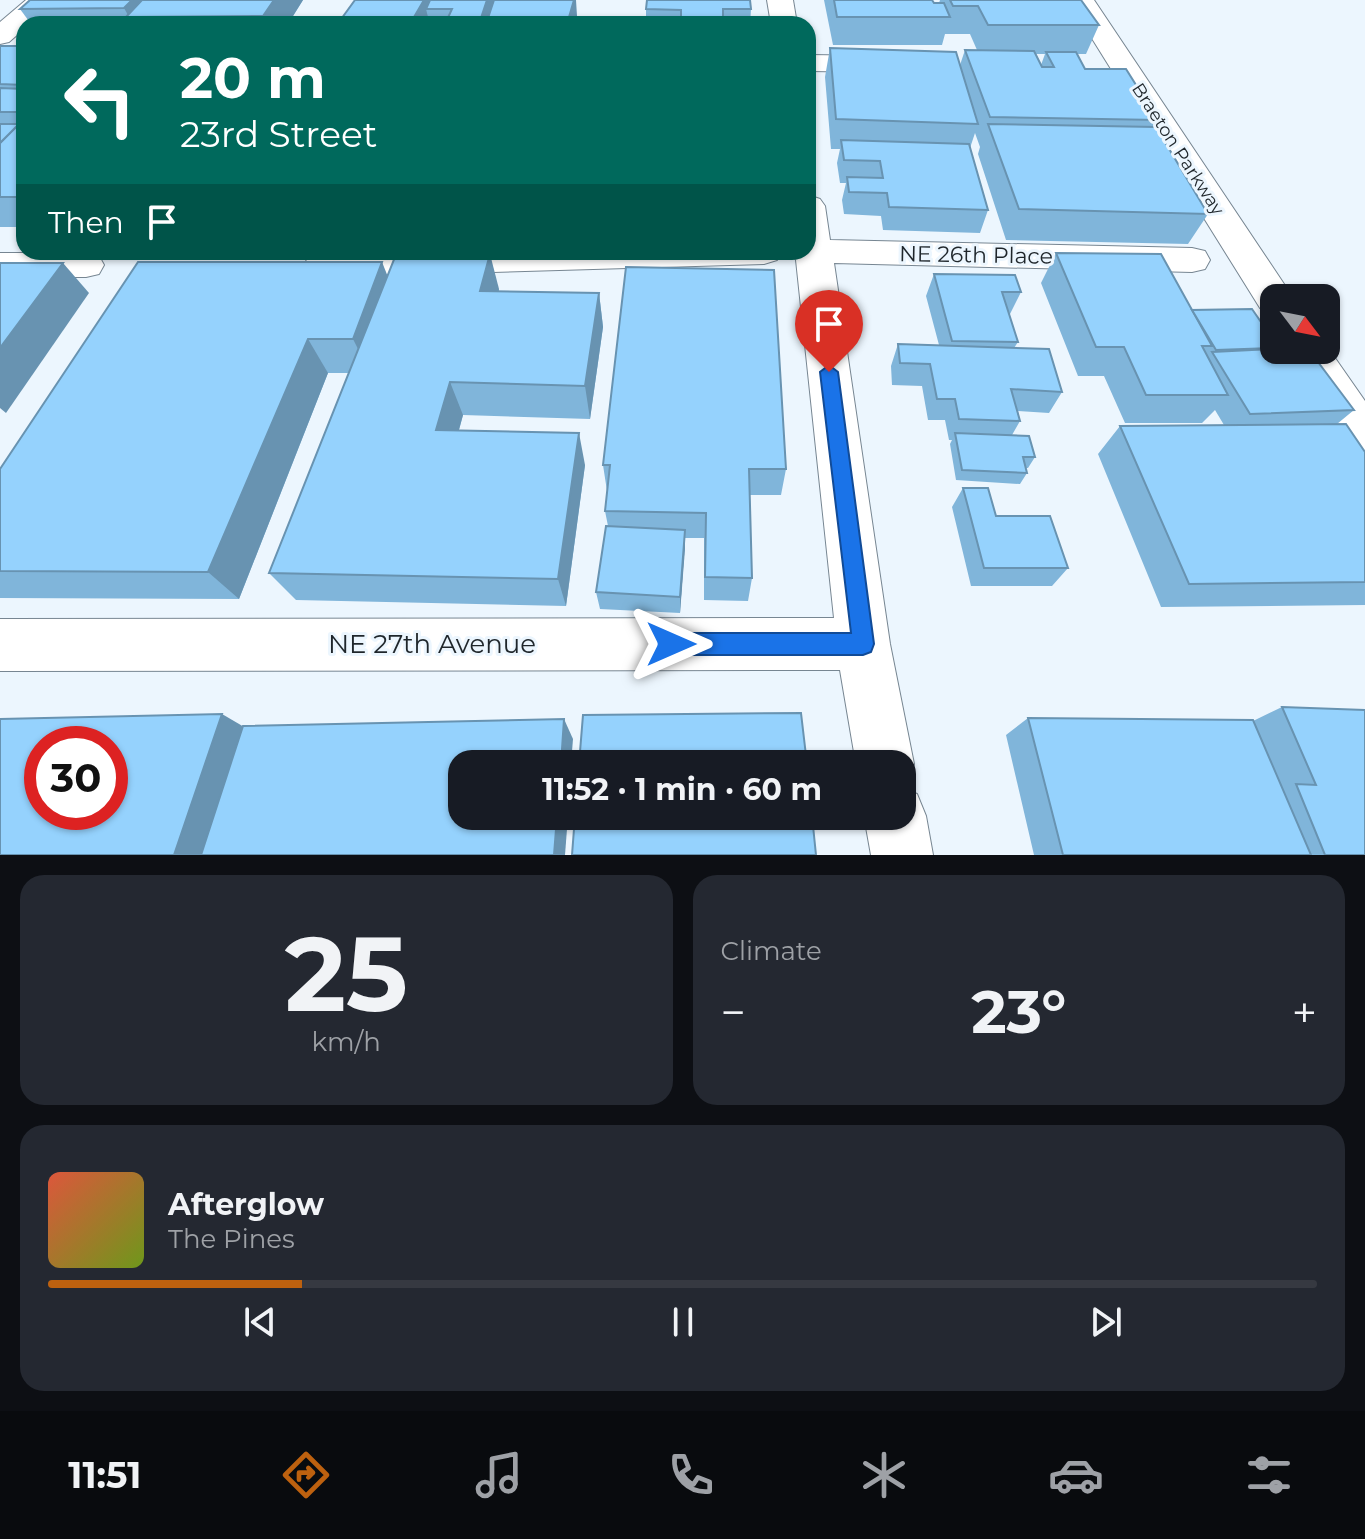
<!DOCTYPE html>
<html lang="en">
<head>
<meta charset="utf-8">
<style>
  body { margin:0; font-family:Montserrat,sans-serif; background:#242831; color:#f1f3f6; height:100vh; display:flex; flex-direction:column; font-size:30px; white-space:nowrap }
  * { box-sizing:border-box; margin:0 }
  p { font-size:26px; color:#9ea1a6 }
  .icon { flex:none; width:44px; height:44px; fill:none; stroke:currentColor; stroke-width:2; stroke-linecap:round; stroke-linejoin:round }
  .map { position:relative; height:855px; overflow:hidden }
  .details { display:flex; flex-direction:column; gap:20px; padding:20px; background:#0d0f14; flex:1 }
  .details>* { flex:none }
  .banner { position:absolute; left:16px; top:16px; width:800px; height:244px; border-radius:24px; box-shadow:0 2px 6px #0004; background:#00695c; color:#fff; overflow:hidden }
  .needle { width:52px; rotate:122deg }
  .fabs { position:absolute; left:1260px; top:284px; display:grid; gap:16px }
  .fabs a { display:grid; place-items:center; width:80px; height:80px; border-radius:16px; background:#171b24; box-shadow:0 2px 6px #0004; font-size:40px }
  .speed { position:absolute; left:24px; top:726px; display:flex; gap:16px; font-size:40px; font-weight:700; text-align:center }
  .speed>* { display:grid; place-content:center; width:104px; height:104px; border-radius:50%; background:#171b24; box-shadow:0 2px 6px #0004; line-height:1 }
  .speed .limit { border:12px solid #d22; background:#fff; color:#111 }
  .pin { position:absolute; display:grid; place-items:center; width:68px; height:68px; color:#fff; margin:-82px -34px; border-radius:50% 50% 50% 0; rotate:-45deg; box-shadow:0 0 8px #0007 }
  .pin .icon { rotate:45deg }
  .me { position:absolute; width:88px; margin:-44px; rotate:90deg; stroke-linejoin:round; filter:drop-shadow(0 0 6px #0008) }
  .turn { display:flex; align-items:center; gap:28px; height:168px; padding:0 32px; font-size:36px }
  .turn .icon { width:104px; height:104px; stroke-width:2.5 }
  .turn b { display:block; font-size:56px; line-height:68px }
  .then { display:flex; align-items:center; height:76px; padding:0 32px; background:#0003; gap:16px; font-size:30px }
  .big { font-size:60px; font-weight:700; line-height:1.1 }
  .details .widget { flex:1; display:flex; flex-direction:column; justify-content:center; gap:12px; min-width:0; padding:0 28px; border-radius:24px; background:#242831 }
  .details .dial { align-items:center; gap:0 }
  .dial b { font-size:104px; line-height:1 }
  .song { display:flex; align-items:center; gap:24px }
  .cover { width:96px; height:96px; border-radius:12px; background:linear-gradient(135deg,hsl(10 70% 55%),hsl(80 70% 35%)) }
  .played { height:8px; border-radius:4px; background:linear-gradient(90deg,#bd610f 20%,#363941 20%) }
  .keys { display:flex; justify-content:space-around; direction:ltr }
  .heat { display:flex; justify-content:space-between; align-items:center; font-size:44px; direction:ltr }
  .details .tiles { flex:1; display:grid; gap:20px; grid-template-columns:1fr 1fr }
  .widget:last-child { grid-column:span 2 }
  .trip { position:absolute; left:448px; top:750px; width:468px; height:80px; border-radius:24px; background:#171b24; box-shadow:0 2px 6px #0004; font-weight:700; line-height:80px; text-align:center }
  .tabs { display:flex; height:128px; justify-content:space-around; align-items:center; background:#090b0e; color:#9ea1a6 }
  .tabs .icon { width:56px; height:56px }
  .tabs .on { color:#bd610f }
  .tabs b { font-size:36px; color:#f1f3f6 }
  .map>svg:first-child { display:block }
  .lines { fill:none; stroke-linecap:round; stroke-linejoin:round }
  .minor-casing { stroke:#778692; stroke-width:2 }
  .minor { fill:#fff; fill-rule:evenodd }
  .wall { fill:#80b5da; fill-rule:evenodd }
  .shaded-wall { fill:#6893b1 }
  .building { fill:#95d2fd; stroke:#6893b1; stroke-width:2; fill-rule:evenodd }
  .route { fill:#1a73e8; stroke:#114b97; stroke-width:2 }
  .labels { text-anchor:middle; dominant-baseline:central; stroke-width:6; stroke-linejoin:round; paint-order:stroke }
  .far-street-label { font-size:18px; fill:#1f262b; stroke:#ecf6fe }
  .street-label { font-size:22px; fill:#1f262b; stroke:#ecf6fe }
  .near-street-label { font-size:26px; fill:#1f262b; stroke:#ecf6fe }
</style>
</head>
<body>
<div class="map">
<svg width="1365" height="855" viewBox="0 0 1365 855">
  <rect width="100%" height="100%" fill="#ecf6fe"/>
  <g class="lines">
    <g class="minor-casing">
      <g id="minor">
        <path d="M26 0H54L29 24H24V29L9 42 0 44V22Z"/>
        <path d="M767 0H793L797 24H771Z"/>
        <path d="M1068 0H1094L1288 290 1293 298H1274V312L1260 308Z"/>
        <path d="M808 55 886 56 896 58 900 64 896 70 886 72 808 71Z"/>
        <path d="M808 195 820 199 825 206 830 240 1192 248 1205 251 1210 260 1205 269 1192 272 834 263 890 644 914 764 906 785 902 786V764H856L840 670 0 671V619L834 618 796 260 791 252H808Z"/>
        <path d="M347 252H782L777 260 764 264 322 277 309 274 304 265 309 256Z"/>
        <path d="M0 253H86L99 256 104 265 99 274 86 277H0Z"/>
        <path d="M1326 345 1365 401V455L1349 450 1288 350H1326Z"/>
        <path d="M902 788 917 794 926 816 933 855H871L864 816H902Z"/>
      </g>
    </g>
    <use href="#minor" class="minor"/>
  </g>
  <g class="wall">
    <path d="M30 0H303L288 24H31L20 9Z"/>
    <path d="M355 0 577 16 575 24H430L429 21 428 24H339V22Z"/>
    <path d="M824 0H932L934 3H939L940 0H1081L1099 25 1086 54H1076L1085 69 1158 120 1154 127 1208 214 1188 244 1006 240 978 154 980 147 975 133 970 148 988 210 980 233 883 230 881 216 844 214 842 200 846 183H840L837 163 840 149H831L825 77 830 48 960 65 965 50H977L970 34H945L942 45H833ZM1036 54H1045L1041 65Z"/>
    <path d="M646 9H751L750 24H646Z"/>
    <rect x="0" y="46" width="24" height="181"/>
    <path d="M1056 253 1192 310 1252 309 1274 350 1354 410 1337 424 1365 452V605L1161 607 1098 454 1120 426 1224 425 1215 410 1202 423H1125L1104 376H1078L1041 283Z"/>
    <path d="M934 274 1021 292 1010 314H1009L1018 342 1014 348 1062 392 1049 413 1018 411 1020 421 1012 435 1035 457 1028 468H1026L1027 473 1020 484 956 480 950 444 952 440H949L945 420H928L922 386 892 385 891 366 898 344 939 345 926 296Z"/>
    <path d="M387 275 499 289V291L599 293 603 327 590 419 463 415 459 430 585 465 566 606 296 600 269 573 349 373H328L239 599 0 598V469Z"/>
    <path d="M603 465 786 469 781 495H750L752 578 748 601 704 600V538H685L680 613 600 609 596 592 608 526 605 511 607 491Z"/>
    <path d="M963 488 996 516 1068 568 1052 586H971L952 507Z"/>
    <path d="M1282 707 1365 855H1034L1006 735 1028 718 1253 721Z"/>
  </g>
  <g class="shaded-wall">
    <path d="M132 0H172L129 17 124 8Z"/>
    <path d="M274 0H303L288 24H266L263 16Z"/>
    <path d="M424 0H441L426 9 429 21 428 24H410Z"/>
    <path d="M487 0H497L490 24H479Z"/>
    <path d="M574 0H576L577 16 575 24H567Z"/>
    <path d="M490 254 499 289 490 325 480 291Z"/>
    <path d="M382 262 396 297 370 373 353 339Z"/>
    <path d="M63 263 89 293 6 413 0 408V348Z"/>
    <path d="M599 293 603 327 590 419 585 386Z"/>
    <path d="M308 339 328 373 239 599 208 572Z"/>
    <path d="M450 382 463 415 450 462 436 430Z"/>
    <path d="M579 433 585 465 566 606 558 579Z"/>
    <path d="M685 530V549L680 613V597Z"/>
    <path d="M222 714 251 731 212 855H174Z"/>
    <path d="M564 719 573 739 571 764H561Z"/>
    <path d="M557 816H568L565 855H554Z"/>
  </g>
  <g class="building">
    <path d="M30 0H132L124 8 20 9Z"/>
    <path d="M142 0H274L263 16 126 17Z"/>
    <path d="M355 0H424L410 24 339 22Z"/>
    <path d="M430 0H487L479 24H445L452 9H426Z"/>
    <path d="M494 0H574L567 24H486Z"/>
    <path d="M647 0H750L751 9H723V22H681V10L646 9Z"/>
    <path d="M834 0H932L934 3H944L950 17H837Z"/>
    <path d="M950 0H1081L1099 25H988L978 6H953Z"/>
    <path d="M0 46H24V85L0 84Z"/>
    <path d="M830 48 956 52 978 124 836 119Z"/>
    <path d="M965 50 1034 51 1042 67H1054L1046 52H1076L1085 69H1126L1158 120 990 117Z"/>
    <path d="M0 88 24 89V112H0Z"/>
    <path d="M21 122H24V197H0V143Z"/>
    <path d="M0 124H19L0 143Z"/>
    <path d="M988 124 1156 127 1208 214 1019 209Z"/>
    <path d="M841 140 969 144 988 210 889 207 887 193 849 192 847 177 883 178 880 161 844 160Z"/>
    <path d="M397 252 490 254 480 291 599 293 585 386 450 382 436 430 579 433 558 579 269 573Z"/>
    <path d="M1056 253 1161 254 1212 346H1202L1228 395H1146L1124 347H1096Z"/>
    <path d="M138 262H382L353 339H308L208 572 0 571V469Z"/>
    <path d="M0 263H63L0 348Z"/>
    <path d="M626 267 774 270 786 469H749L752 578 705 577 706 513 605 511 610 465H603Z"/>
    <path d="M934 274 1015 275 1021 292H1002L1018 342 952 341Z"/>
    <path d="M1252 309 1274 341V348L1216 350 1192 310Z"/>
    <path d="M898 344 1049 349 1062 392 1011 389 1020 421 959 419 955 399H937L930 364 900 363Z"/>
    <path d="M1274 349 1309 350 1354 410 1250 414 1212 352Z"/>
    <path d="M1346 424 1365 452V582L1189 584 1120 426Z"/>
    <path d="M955 433 1029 436 1035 457H1023L1027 473 962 470Z"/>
    <path d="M963 488H988L996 516H1050L1068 568H984Z"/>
    <path d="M606 526 685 530 680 597 596 592Z"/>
    <path d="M1282 707 1365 710V855H1325L1296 784 1316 785Z"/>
    <path d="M801 713 807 764H579L583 715Z"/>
    <path d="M222 714 174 855H0V719ZM42 744H110V812H42Z"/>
    <path d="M1028 718 1253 720 1311 855H1063Z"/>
    <path d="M564 719 561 764H462V816H557L554 855H201L243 726Z"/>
    <path d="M575 816H812L816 855H572Z"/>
  </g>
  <path class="route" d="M829 365 838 372 874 644 871 652 863 655H671L664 652 660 644 664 637 671 633H851L820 372Z"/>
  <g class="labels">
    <g class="far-street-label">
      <text transform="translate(1178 149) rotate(57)">Braeton Parkway</text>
    </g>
    <g class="street-label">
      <text transform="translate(976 255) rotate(1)">NE 26th Place</text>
    </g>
    <g class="near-street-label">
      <text x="432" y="644">NE 27th Avenue</text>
    </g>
  </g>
</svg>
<div class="fabs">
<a><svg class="needle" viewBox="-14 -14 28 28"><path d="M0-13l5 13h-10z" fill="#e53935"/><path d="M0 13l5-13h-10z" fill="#9ea1a6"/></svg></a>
</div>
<div class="speed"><div class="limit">30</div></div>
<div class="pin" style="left:829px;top:372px;background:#d93025"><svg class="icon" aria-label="arrive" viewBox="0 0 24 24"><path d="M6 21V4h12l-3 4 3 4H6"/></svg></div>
<svg class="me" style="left:671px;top:644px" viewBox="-20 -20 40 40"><path d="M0-17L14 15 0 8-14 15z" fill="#1a73e8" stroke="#fff" stroke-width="4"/></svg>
<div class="trip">11:52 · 1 min · 60 m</div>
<div class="banner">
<div class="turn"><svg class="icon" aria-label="left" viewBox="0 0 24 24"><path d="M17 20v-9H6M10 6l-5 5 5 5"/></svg><div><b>20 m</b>23rd Street</div></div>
<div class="then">Then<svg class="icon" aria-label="arrive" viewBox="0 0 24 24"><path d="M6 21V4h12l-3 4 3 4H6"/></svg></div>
</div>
</div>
<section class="details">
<div class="tiles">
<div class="widget dial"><b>25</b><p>km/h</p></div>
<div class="widget"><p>Climate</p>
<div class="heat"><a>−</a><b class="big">23°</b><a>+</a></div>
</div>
<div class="widget">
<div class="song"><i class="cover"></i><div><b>Afterglow</b><p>The Pines</p></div></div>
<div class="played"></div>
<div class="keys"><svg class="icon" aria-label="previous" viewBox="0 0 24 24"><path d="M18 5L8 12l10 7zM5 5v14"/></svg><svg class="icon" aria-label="pause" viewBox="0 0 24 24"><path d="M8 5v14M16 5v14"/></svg><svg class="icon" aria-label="next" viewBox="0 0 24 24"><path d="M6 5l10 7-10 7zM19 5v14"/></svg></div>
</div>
</div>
</section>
<nav class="tabs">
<b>11:51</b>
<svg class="icon on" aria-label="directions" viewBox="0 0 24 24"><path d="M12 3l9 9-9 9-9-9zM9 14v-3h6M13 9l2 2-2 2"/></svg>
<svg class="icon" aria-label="music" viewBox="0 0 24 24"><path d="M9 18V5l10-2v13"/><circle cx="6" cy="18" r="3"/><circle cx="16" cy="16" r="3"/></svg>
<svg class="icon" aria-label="phone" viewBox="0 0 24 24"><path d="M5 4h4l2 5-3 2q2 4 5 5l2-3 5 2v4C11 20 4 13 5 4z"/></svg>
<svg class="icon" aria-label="climate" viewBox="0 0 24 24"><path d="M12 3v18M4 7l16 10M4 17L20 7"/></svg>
<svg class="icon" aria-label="car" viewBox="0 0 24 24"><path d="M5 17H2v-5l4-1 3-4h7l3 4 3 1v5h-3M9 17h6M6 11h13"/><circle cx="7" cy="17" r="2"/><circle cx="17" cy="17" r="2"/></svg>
<svg class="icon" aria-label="filters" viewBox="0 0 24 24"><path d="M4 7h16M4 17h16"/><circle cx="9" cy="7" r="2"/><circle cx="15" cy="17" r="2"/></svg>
</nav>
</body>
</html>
